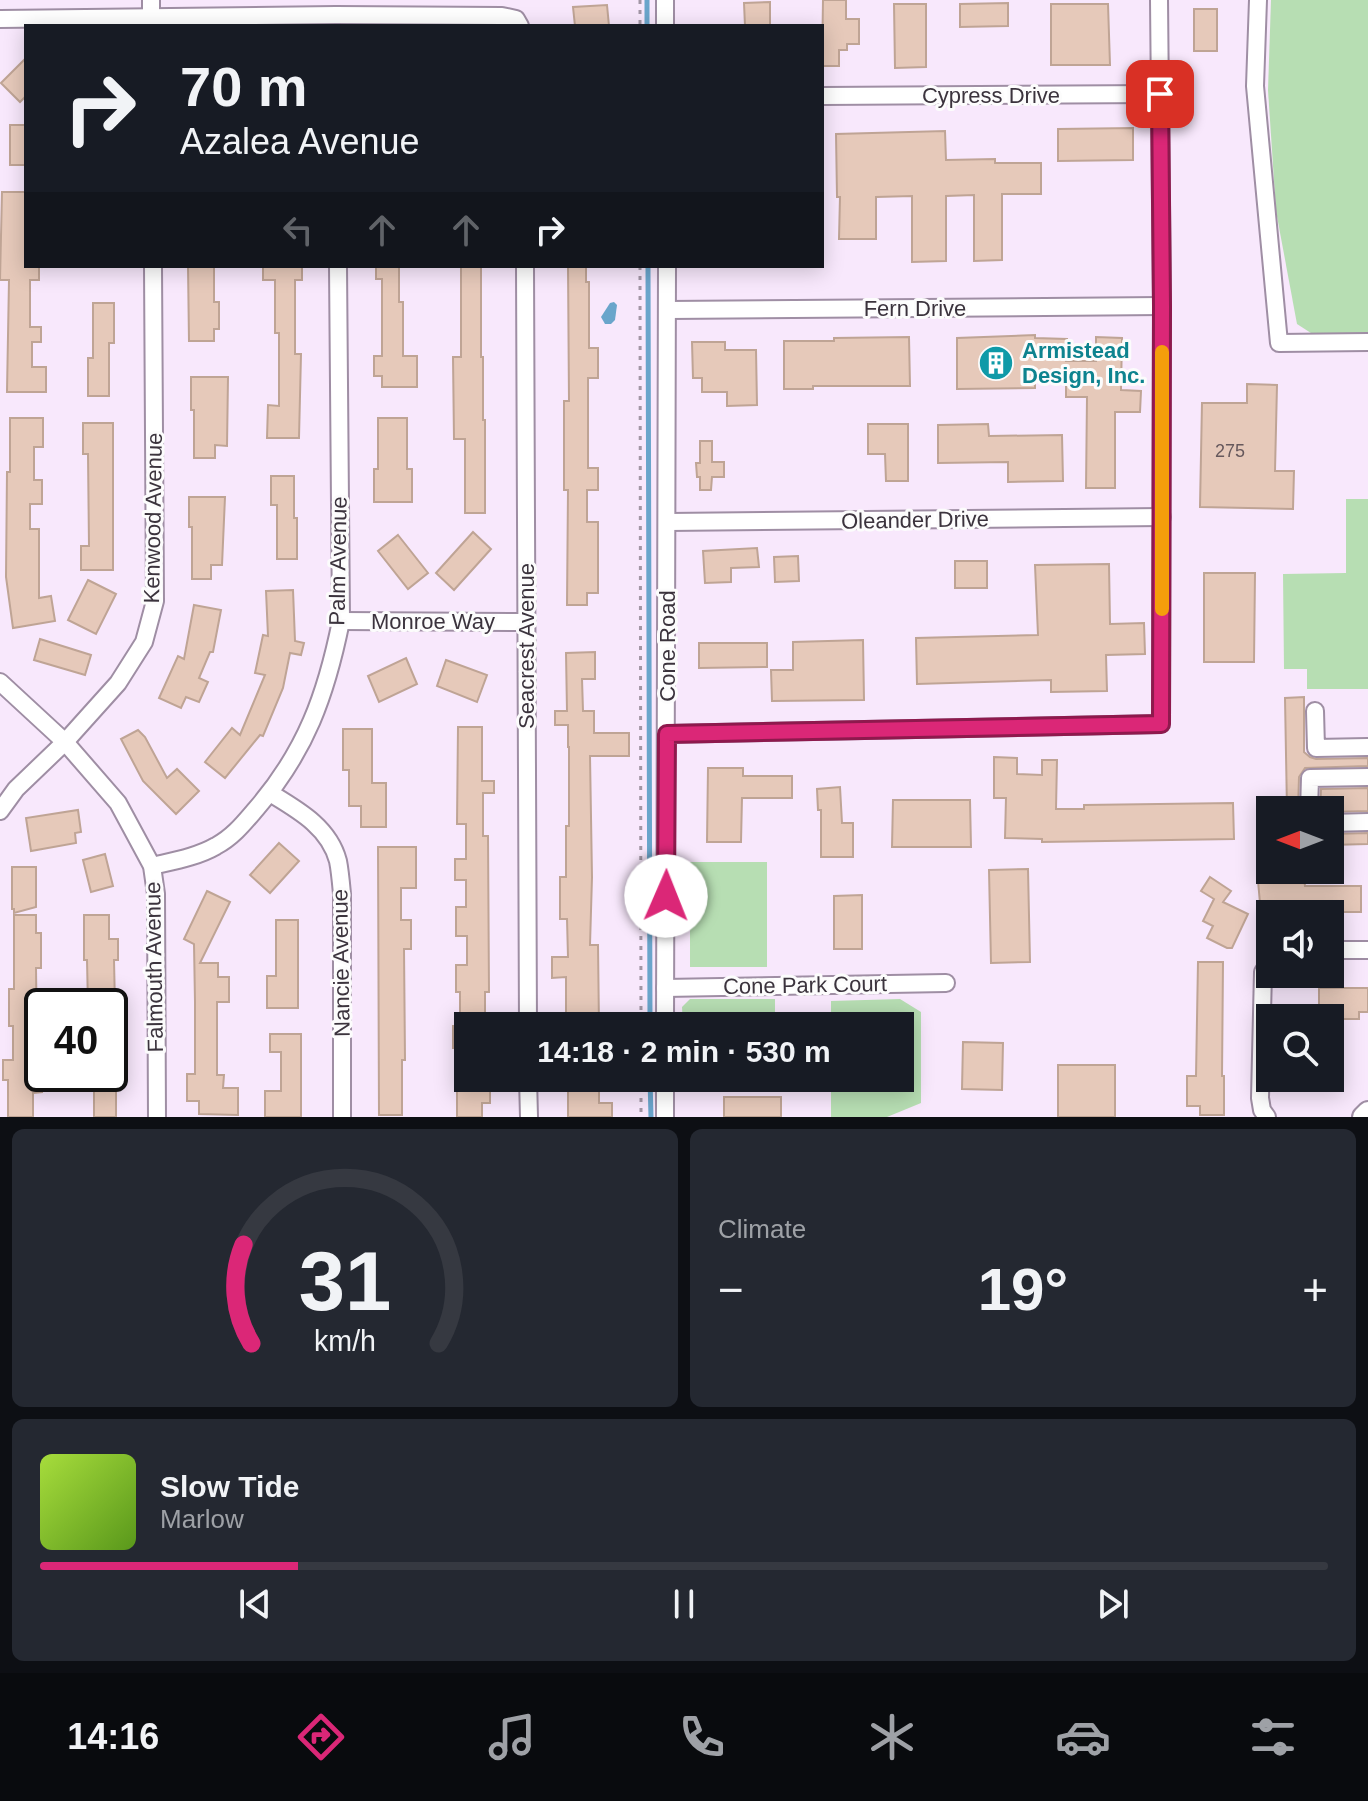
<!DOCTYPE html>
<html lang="en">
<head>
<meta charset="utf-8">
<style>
  body { margin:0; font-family:Arial,sans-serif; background:#242831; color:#f1f3f6; height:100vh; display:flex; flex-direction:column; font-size:30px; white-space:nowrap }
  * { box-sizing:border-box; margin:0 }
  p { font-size:26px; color:#9ea1a6 }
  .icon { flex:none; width:44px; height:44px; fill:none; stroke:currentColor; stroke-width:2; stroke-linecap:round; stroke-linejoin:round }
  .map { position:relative; height:1117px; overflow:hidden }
  .details { display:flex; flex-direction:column; gap:12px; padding:12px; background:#0d0f14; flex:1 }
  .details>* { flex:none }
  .hud { position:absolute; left:24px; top:24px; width:800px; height:244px; border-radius:0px; box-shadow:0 4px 20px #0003; background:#171b24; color:#f1f3f6; overflow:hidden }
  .needle { width:52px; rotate:270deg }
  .tools { position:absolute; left:1256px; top:796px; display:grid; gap:16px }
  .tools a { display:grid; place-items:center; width:88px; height:88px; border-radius:0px; background:#171b24; box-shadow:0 4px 20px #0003; font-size:40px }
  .speed { position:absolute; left:24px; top:988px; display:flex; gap:16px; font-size:40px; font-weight:700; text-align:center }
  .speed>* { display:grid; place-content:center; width:104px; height:104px; border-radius:50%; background:#171b24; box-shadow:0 4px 20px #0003; line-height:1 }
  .speed .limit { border:4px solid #111; border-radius:12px; background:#fff; color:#111 }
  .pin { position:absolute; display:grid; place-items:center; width:68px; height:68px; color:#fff; margin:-34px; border-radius:16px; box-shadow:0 4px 12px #0006 }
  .me { position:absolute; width:88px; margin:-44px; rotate:1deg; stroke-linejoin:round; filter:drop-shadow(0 0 6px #0008) }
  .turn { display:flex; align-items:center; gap:28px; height:168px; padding:0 24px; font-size:36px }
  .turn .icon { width:104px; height:104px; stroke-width:2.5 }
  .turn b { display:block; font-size:56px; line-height:68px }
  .lanes { display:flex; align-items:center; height:76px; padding:0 24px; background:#0003; justify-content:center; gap:40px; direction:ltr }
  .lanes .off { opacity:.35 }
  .big { font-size:60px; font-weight:700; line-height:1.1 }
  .details .tile { flex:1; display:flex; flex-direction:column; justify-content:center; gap:12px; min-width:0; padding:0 28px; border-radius:12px; background:#242831 }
  .details .dial { align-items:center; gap:0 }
  .dial svg { height:208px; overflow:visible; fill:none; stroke:#363941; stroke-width:7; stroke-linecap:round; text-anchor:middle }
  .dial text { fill:#f1f3f6; stroke:none }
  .song { display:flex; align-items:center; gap:24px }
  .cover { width:96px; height:96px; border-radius:12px; background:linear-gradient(135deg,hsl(80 70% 55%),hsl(90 70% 35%)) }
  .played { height:8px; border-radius:4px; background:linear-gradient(90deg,#db2777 20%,#363941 20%) }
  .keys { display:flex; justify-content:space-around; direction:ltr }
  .heat { display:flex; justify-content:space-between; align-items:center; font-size:44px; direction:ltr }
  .details .tiles { flex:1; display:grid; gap:12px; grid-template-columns:1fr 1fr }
  .tile:last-child { grid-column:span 2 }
  .trip { position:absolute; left:454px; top:1012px; width:460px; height:80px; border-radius:0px; background:#171b24; box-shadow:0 4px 20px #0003; font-weight:700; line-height:80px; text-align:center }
  .tab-bar { display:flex; height:128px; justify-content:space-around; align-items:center; background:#090b0e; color:#9ea1a6 }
  .tab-bar .icon { width:56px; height:56px }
  .tab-bar .selected { color:#db2777 }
  .tab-bar b { font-size:36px; color:#f1f3f6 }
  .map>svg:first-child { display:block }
  .green { fill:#b7deb3 }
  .water { fill:#6aa5cb }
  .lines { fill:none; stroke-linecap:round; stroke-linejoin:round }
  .stream { stroke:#6aa5cb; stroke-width:5 }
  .building { fill:#e6c9ba; stroke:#bfa495; stroke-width:2 }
  .minor-casing { stroke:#9f8ea4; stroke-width:20 }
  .major-casing { stroke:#9f8ea4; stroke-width:24 }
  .path { stroke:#a296a5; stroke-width:3; stroke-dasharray:4 6; stroke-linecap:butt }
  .minor { stroke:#fff; stroke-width:16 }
  .major { stroke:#fff; stroke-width:20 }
  .route-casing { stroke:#8e194d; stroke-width:20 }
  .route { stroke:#db2777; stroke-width:14 }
  .slow { stroke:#f59e0b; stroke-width:14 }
  .labels { text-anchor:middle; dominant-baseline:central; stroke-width:6; stroke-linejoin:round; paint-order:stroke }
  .number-label { font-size:18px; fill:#66585c }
  .street-label { font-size:22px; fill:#3b333d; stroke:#fcfcfc }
  .culture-label { font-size:22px; font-weight:bold; fill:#0d838f; stroke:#fcfcfc; text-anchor:start }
</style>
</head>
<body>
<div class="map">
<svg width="1368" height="1117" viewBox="0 0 1368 1117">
  <rect width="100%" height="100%" fill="#f8e8fc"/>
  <g class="green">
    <path d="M1271 0H1368V334L1314 335 1297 324 1276 211 1268 90Z"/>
    <path d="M1346 499H1368V689H1307V669H1284L1283 574 1346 573Z"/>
    <rect x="690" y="862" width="77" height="105"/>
    <path d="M690 999H775V1026H683L682 1007Z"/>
    <path d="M900 999 921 1012V1103L887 1117H831V1078H900V1026H831V1001Z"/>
  </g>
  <path class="water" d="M614 302 617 305 615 320 611 324H605L601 317 610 303Z"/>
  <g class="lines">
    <g class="stream">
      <path d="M647 0V26"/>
      <path d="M648 266 650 1026"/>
      <path d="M650 1078 651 1117"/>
    </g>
  </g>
  <g class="building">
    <path d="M823 0H846V19H859V44H847V50H839V66H822Z"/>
    <path d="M770 2V26H745L744 3Z"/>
    <path d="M1008 3V26L960 27V4Z"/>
    <path d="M894 4H926V67L895 68Z"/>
    <path d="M1051 4H1108L1110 65H1051Z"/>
    <path d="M607 5 609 26H575L573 7Z"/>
    <rect x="1194" y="9" width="23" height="42"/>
    <path d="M26 58V96L20 102 1 83Z"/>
    <rect x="10" y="125" width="16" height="40"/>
    <path d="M1133 128V160L1058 161V129Z"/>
    <path d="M945 131 946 160 995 159V163H1041V194H1002V260L974 261V195L946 196V261L912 262V196L876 197V239H839L840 197H837L836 134Z"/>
    <path d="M2 192H26V266H39V280H30V327H41V342H32V367H46V392H7L9 280H0Z"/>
    <path d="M188 266H214V302H219V329H214V341H189Z"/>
    <path d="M263 266H302V280H295V354H301L299 438H267L268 405 279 406V333H275V280H263Z"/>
    <path d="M376 266H399V302H403V356H417V387H382V376H374V356H382V279H376Z"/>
    <path d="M461 266H481V357H483V420H485V513H465V439H454L453 357H461Z"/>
    <path d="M568 266H586V282H589V348H598V378H588V468H598V490H587V522H598V593H587V605H567L568 490H564V401H569Z"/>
    <path d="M93 303H114V343H109V396H88V358H93Z"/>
    <path d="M1035 335V338L1067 339 1066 361H1096V337L1122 338 1121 390 1141 391 1140 412H1115V488H1086L1087 397H1066V379L1035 378V388L957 389V338Z"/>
    <path d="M909 337 910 386H813V389H784V341H834V338Z"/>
    <path d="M692 342H725V350H756L757 405 727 406V392H702V378H693Z"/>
    <path d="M191 377H228L227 446 215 445V458H194V410H191Z"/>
    <path d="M1247 384 1277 385 1275 471H1294L1293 509 1200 507 1202 403H1247Z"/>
    <path d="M10 418H43V447H34V480H42V504H30V529H39V598L51 596 55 621 13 628 6 577 7 472H10Z"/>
    <path d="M378 418H407V469H412V502H374V469H378Z"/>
    <path d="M83 423H113V570H81V546H89L88 454H83Z"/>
    <path d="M868 424H908V481H886L885 454H868Z"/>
    <path d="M988 424 989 436 1062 435 1063 481 1008 482V462L938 463V425Z"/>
    <path d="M700 441H712V462H724V477H712L711 490H700V477H697L696 463H700Z"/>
    <path d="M271 476H294V518H297V559H277V505H271Z"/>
    <path d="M189 497H225L222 565H211V579H192V527H189Z"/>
    <path d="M473 532 491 549 454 590 436 573Z"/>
    <path d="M398 535 428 573 408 589 378 551Z"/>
    <path d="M757 548 759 567 731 568V582L705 583 703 551Z"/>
    <path d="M798 556 799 581 775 582 774 557Z"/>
    <rect x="955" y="561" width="32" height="27"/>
    <path d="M1109 564 1110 624 1144 623 1145 654 1106 655 1107 691 1051 692V680L917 684 916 638 1038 635 1035 565Z"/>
    <path d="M1204 573H1255L1254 662H1204Z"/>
    <path d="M88 580 116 594 96 634 68 620Z"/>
    <path d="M293 590 295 641 304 643 301 655 290 653 283 688 263 736 260 735 225 778 205 762 232 728 240 735 265 675 255 673 263 635 268 636 266 591Z"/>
    <path d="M194 605 221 610 213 652H210L199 678 208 682 199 702 186 697 181 708 159 698 178 656 184 659Z"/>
    <path d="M40 639 91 655 85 675 34 660Z"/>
    <path d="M863 640 864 700 772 701 771 670H793V642Z"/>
    <path d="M699 643H767V667L699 668Z"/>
    <path d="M595 652V679H582L583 711H594V733H629V756H590L592 877 590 945H598L599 1026H566V977L552 978V957H568L567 919H560V877H566V826H569V747H568V725H555V711H567L566 653Z"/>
    <path d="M406 658 417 684 379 702 368 676Z"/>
    <path d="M446 660 487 675 477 702 437 686Z"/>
    <path d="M1304 697V752L1310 757 1316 759 1368 758V766L1305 768 1299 777 1298 810H1287L1285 698Z"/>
    <path d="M458 727H482V781H494V793H483V836H488L489 992H485V1026H460V992H456V965H467V936H456V907H466V880H455V859H466V824H457Z"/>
    <path d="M343 729H372V783H386V827H361V806H349V770H343Z"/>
    <path d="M138 730 145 737 167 778 177 769 199 791 176 814 143 781 121 739Z"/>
    <path d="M994 757 1017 758V774L1042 775V760H1057L1056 809H1084V805L1233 803 1234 839 1042 842V839L1005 838 1006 798H994Z"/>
    <path d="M708 768H743V776H792V798H742L741 842H707Z"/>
    <path d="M840 787 842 823H853V857H821V810H818L817 789Z"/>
    <path d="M1368 788V811L1330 812V810H1320L1321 789Z"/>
    <path d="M893 800H970L971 847H892Z"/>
    <path d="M78 810 81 832 75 833 76 843 31 851 26 818Z"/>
    <path d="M1368 833V844L1330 845V834Z"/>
    <path d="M279 843 299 861 270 893 250 875Z"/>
    <path d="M378 847H416V888H401V920H411V949H404L405 1060H402V1115H379Z"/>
    <path d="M105 854 113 886 91 892 83 860Z"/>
    <path d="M12 867H36V907L14 913V909H12Z"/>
    <path d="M1028 869 1030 962 991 963 989 870Z"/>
    <path d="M1304 876 1305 886H1361V912H1321V910L1287 914H1261L1258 881Z"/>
    <path d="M1210 877 1231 891 1223 902 1248 914 1232 948H1227L1207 938 1213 926 1203 921 1214 899 1201 891Z"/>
    <path d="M207 891 230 902 200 963H218V977H229V1002H217V1075H224L223 1088H238V1115L199 1114V1101H187V1074H195V1002L194 944 184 939Z"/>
    <path d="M862 895V949H834V896Z"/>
    <path d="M14 915H36V933H41V968H36L37 1047H42V1092L33 1093V1117H8V1080H3V1060H13V1026H9V989H14Z"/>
    <path d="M84 915H109V939H118V960H114L115 1006H88L87 960H84Z"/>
    <path d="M276 920H298V1008H267V976H276Z"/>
    <path d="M1198 962H1223L1222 1076H1224V1115H1200V1106H1187V1076H1196Z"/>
    <path d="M1319 988H1368V1012H1359V1019H1335V1008H1319Z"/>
    <rect x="453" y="1026" width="15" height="22"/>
    <path d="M270 1034H301V1117H265V1091H281V1052H270Z"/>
    <path d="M963 1042 1003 1043 1002 1090 962 1089Z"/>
    <rect x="1058" y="1065" width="57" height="52"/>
    <path d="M467 1078H490V1103H482V1117H457V1082H467Z"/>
    <path d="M568 1078H599V1103H612V1117H568Z"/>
    <rect x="94" y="1091" width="22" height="26"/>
    <rect x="724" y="1097" width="57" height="20"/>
  </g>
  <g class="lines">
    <g class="minor-casing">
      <g id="minor">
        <path d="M151 0V26"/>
        <path d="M665 0V26"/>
        <path d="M1258 0 1255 86 1279 343 1368 342"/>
        <path d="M0 19 336 15 502 16 516 19 520 26"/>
        <path d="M822 96 1160 94"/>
        <path d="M525 266 528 1026"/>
        <path d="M668 310 1162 306"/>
        <path d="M668 522 1162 517"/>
        <path d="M341 621 526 622"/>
        <path d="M0 682 65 742 118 803 152 866 156 894 157 1117"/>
        <path d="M1315 711 1316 748 1368 747"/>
        <path d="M667 734 1161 724 1162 306 1159 0"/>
        <path d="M270 793C298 810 329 827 338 861 340 871 341 883 342 894V1117"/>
        <path d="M1309 810 1310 778 1368 777"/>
        <path d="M0 811 16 789 65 742 118 683 144 642 155 601 153 266"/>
        <path d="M1330 823 1368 822"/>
        <path d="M152 866C173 861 197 857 216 846 233 837 244 823 256 809 306 751 326 695 341 621L338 266"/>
        <path d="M1330 950H1368"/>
        <path d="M665 988 946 983"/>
        <path d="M665 1026 667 266"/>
        <path d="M528 1078 529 1117"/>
        <path d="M665 1078V1117"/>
        <path d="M1267 1117 1262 1110 1260 1098 1263 972 1270 961"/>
      </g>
    </g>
    <g class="major-casing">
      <path id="major" d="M1363 1117 1368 1112"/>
    </g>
    <g class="path">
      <path d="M640 0V26"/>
      <path d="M640 266 641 1026"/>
      <path d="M641 1078V1117"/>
    </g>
    <use href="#minor" class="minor"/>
    <use href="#major" class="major"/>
  </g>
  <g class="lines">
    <g class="route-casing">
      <path id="route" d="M666 896 667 734 1161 724 1162 306 1160 94"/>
    </g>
    <use href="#route" class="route"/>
    <path class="slow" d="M1162 609V352"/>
  </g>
  <defs>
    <g id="building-disc" transform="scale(1.8)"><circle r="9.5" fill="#0f9aa8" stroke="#fcfcfc"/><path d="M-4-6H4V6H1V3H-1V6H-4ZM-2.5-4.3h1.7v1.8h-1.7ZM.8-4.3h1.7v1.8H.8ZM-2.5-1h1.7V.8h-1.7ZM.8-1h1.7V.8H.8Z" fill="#fff"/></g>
  </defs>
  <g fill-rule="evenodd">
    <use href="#building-disc" x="996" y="363"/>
  </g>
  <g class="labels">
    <g class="number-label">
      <text x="1230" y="451">275</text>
    </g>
    <g class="street-label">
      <text x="991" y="95">Cypress Drive</text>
      <text x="915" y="308">Fern Drive</text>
      <text transform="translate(153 518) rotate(-89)">Kenwood Avenue</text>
      <text transform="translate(915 520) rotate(-1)">Oleander Drive</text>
      <text transform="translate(338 561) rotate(-89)">Palm Avenue</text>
      <text x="433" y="621">Monroe Way</text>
      <text transform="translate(526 646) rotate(-90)">Seacrest Avenue</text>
      <text transform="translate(667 646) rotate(-90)">Cone Road</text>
      <text transform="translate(341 963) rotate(-91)">Nancie Avenue</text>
      <text transform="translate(154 967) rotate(-91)">Falmouth Avenue</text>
      <text transform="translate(805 985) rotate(-1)">Cone Park Court</text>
    </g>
    <g class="culture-label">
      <text x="1022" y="350">Armistead<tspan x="1022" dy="25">Design, Inc.</tspan></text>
    </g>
  </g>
</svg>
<div class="tools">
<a><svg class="needle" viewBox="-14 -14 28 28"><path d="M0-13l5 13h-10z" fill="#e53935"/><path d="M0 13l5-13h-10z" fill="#9ea1a6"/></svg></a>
<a><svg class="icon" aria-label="sound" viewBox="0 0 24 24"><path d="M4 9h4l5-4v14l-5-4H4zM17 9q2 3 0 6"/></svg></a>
<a><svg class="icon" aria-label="search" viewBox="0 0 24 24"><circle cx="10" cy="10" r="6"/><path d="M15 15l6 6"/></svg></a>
</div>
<div class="speed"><div class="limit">40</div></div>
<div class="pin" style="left:1160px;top:94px;background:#d93025"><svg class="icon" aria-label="arrive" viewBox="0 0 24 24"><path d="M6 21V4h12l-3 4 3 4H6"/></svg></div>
<svg class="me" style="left:666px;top:896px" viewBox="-20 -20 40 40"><circle r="19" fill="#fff"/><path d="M0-13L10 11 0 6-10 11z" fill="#db2777"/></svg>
<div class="trip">14:18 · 2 min · 530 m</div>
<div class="hud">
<div class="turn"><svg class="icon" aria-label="right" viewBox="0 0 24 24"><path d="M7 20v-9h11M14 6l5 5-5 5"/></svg><div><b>70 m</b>Azalea Avenue</div></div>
<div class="lanes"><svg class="icon off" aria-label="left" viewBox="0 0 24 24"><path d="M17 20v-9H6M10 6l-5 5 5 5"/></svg><svg class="icon off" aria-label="ahead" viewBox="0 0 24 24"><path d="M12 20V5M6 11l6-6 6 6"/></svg><svg class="icon off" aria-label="ahead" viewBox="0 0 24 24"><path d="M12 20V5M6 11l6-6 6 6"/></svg><svg class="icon" aria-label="right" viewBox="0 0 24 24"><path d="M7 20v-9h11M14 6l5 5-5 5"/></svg></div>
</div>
</div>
<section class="details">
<div class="tiles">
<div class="tile dial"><svg viewBox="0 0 100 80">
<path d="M14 69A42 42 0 1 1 86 69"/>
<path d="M14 69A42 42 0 0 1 11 31" stroke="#db2777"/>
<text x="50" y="56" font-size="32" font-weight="700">31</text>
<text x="50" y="72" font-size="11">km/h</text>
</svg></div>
<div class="tile"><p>Climate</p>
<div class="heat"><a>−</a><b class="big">19°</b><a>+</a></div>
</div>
<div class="tile">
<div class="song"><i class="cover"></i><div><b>Slow Tide</b><p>Marlow</p></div></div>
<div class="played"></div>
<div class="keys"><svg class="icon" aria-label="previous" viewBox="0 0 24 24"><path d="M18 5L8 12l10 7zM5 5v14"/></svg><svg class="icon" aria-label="pause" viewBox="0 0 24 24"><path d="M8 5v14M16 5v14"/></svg><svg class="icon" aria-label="next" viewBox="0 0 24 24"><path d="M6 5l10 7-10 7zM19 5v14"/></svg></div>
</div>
</div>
</section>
<nav class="tab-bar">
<b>14:16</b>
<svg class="icon selected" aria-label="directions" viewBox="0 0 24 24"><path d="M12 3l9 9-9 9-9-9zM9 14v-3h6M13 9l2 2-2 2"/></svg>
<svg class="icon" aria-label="music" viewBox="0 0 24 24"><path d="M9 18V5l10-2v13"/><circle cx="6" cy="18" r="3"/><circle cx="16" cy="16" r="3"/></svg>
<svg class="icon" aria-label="phone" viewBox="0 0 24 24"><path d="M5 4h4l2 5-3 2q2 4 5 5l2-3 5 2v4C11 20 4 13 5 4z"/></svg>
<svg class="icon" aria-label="climate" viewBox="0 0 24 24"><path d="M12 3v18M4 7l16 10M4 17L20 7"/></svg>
<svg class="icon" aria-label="car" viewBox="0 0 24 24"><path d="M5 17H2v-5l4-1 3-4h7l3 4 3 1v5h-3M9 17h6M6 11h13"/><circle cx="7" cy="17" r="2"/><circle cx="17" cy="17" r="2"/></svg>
<svg class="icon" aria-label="filters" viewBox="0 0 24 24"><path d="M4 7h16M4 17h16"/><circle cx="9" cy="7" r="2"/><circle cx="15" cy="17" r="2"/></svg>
</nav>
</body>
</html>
